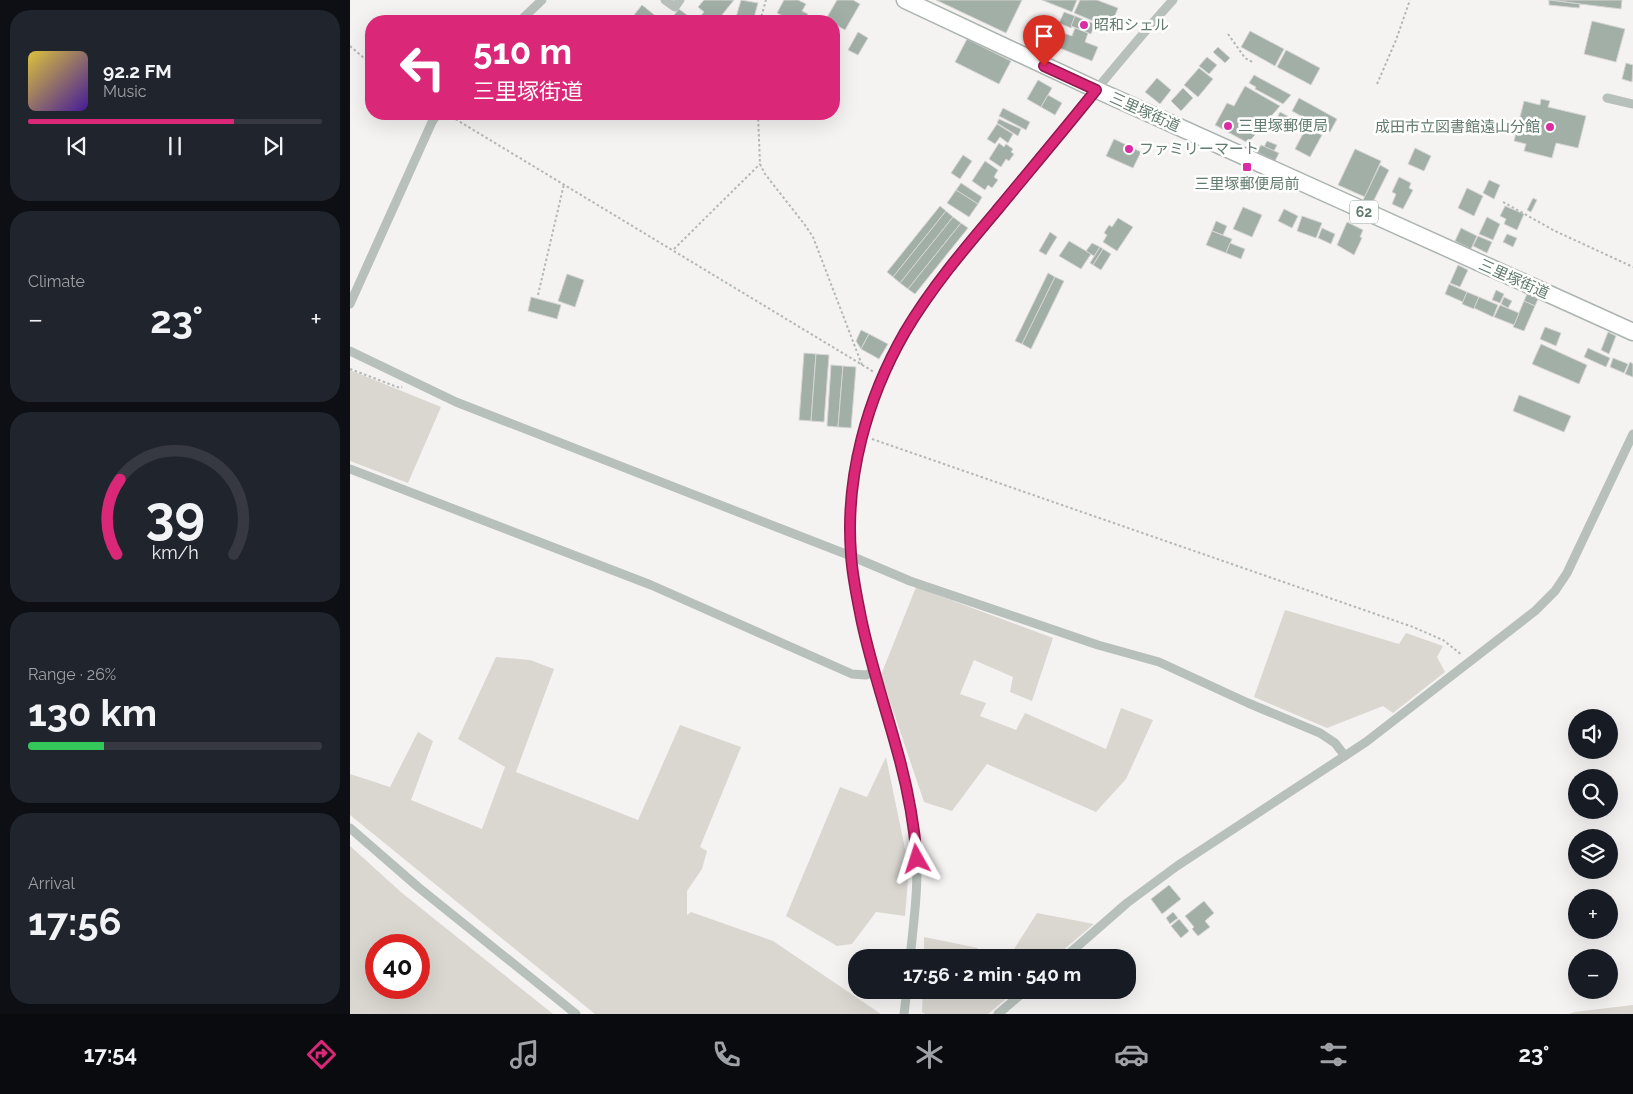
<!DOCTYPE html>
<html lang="en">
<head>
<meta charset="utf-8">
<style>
  body { margin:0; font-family:Raleway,"Noto Sans JP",sans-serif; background:#20242c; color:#f1f3f6; height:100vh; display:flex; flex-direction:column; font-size:19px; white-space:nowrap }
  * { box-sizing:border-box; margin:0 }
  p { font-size:16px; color:#9ea1a6 }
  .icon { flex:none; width:28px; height:28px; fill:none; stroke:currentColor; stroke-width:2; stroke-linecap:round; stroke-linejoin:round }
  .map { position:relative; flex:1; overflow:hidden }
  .drawer { display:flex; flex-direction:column; gap:10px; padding:10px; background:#0d0f14; width:350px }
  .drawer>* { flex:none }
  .guide { position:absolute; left:15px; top:15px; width:475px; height:105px; border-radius:20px; box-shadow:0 5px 20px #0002; background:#db2777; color:#fff; overflow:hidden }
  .tools { position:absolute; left:1218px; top:709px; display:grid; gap:10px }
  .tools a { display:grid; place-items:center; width:50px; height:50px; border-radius:50%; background:#171b24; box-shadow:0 5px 20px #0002; font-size:25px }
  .speed { position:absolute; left:15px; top:934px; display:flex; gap:10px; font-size:25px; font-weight:700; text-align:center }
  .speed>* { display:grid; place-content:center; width:65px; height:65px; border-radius:50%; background:#171b24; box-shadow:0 5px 20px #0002; line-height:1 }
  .speed .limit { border:8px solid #d22; background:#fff; color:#111 }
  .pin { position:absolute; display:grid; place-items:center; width:42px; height:42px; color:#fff; margin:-51px -21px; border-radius:50% 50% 50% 0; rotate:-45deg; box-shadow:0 0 5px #0007 }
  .pin .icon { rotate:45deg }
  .me { position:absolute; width:55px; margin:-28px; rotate:354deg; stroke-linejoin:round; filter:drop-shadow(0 0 4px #0008) }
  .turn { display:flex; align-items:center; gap:18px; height:105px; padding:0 25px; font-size:22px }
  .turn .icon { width:65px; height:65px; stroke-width:2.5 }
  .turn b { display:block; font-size:35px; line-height:42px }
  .big { font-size:38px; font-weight:700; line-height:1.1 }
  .drawer .widget { flex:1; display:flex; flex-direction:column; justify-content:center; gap:8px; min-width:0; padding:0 18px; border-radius:20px; background:#20242c }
  .drawer .dial { align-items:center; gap:0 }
  .dial svg { height:130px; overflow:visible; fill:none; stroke:#363941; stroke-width:7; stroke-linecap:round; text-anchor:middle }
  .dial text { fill:#f1f3f6; stroke:none }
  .song { display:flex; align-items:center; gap:15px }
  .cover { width:60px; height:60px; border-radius:8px; background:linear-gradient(135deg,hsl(50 70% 55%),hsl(260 70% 35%)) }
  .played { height:5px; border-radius:2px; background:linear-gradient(90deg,#db2777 70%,#363941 70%) }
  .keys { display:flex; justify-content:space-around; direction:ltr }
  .heat { display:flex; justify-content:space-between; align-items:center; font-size:28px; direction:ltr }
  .charge { height:8px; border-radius:4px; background:linear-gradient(90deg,#34c759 26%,#363941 0) }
  .trip { position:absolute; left:498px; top:949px; width:288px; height:50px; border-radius:20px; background:#171b24; box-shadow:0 5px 20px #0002; font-weight:700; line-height:50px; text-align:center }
  .dock { display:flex; height:80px; justify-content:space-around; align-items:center; background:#090b0e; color:#9ea1a6 }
  .dock .icon { width:35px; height:35px }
  .dock .selected { color:#db2777 }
  .dock b { font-size:22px; color:#f1f3f6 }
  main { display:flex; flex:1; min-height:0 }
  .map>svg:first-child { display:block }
  .green { fill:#dad7d1; fill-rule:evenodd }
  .building { fill:#a1afa7; stroke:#d6d4d4 }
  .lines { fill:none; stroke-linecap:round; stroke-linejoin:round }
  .major-casing { stroke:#abb4b0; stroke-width:19 }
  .path { stroke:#b2b8b5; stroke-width:2; stroke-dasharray:2.5 2.5; stroke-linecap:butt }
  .minor { stroke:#b7c0bb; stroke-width:9 }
  .major { stroke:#fff; stroke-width:16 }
  .route-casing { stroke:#8e194d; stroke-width:12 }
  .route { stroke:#db2777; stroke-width:9 }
  .poi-dot { fill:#da2da4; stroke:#fff; stroke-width:2 }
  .labels { text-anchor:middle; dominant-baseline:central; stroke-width:5; stroke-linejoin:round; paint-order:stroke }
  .shield { fill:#fff; stroke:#91a39a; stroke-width:1 }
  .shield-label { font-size:14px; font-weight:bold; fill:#627b6f }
  .poi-label { font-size:15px; fill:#627b6f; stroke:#fff; text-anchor:start }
  .street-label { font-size:15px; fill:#627b6f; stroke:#fff }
</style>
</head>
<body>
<main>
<section class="drawer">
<div class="widget">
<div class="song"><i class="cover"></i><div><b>92.2 FM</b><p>Music</p></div></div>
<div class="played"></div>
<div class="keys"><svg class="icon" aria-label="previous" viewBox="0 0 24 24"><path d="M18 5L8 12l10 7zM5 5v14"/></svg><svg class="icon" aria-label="pause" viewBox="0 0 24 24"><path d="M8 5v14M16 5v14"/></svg><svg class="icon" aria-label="next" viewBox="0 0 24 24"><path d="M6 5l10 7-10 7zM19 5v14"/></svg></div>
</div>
<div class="widget"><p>Climate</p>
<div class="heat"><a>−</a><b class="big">23°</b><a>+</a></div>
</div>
<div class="widget dial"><svg viewBox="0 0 100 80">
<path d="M14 69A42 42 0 1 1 86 69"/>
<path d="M14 69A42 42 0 0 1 16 23" stroke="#db2777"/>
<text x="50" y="56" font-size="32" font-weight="700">39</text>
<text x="50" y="72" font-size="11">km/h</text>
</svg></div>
<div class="widget"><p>Range · 26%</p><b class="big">130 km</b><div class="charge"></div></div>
<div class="widget"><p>Arrival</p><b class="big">17:56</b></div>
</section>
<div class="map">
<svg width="1283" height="1014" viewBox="0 0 1283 1014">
  <rect width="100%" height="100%" fill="#f5f2f2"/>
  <g class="green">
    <path d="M0 370 91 407 58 483 0 461Z"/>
    <path d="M566 587 703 638 682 701 660 692 663 677 624 660 610 694 636 703 630 716 666 730 675 713 756 749 771 708 803 720 776 779 746 812 637 764 602 811 574 802 531 675Z"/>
    <path d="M935 610 1049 644 1056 633 1093 646 1087 657 1095 672 1043 713 1033 706 977 728 904 697Z"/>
    <path d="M146 657 180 660 204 669 166 772 288 820 330 725 391 747 350 847 357 851 352 869 337 891V915L341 912 423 941 531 1014H245L0 815V774L40 787 68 732 83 741 61 800 132 829 155 767 108 739Z"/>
    <path d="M536 757 559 868 555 916 526 912 502 944 487 946 436 916 490 787 517 797Z"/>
    <path d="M0 846 52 893 203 1014H0ZM26 945H69V988H26Z"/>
    <path d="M687 913 744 924 705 957H659Z"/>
    <path d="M574 937 628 948 627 957H574Z"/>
    <path d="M573 990H666L638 1014H575L572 1012Z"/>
    <path d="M1283 1005V1014H1219L1224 1012Z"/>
  </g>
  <g class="building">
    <path d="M354 0H384L367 21H352L348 19 354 12 348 7Z"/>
    <path d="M391 0 408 3 403 21H385Z"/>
    <path d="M434 0H448L456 4 452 11 458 14 457 15 468 21H442L427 13Z"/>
    <path d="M487 0H503L510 4 495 30 484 24V21L476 19Z"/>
    <path d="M586 0H672L656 33Z"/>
    <path d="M692 0H727L722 12Z"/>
    <path d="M730 0H747L768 8 760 28 724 13Z"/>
    <path d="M1198 0H1272L1271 9Z"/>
    <path d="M1199 0 1230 4 1229 8 1199 5Z"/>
    <path d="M292 5 312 21H292L284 15Z"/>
    <path d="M329 9 341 18 338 21H319Z"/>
    <path d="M714 12 725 16 721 28 709 23Z"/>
    <path d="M725 16 745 24 741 34 721 26Z"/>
    <path d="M1242 21 1275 29 1266 62 1234 54Z"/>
    <path d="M725 28 738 33 735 42 748 47 742 61 702 45 708 31 722 36Z"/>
    <path d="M900 31 934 49 925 66 891 47Z"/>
    <path d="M508 32 518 38 508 55 498 50Z"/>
    <path d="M617 39 661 61 649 84 605 62Z"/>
    <path d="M868 47 880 58 875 63 863 52Z"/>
    <path d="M936 50 970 68 961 85 927 67Z"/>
    <path d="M857 57 867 65 859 74 849 66Z"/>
    <path d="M1276 63 1283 65 1282 82 1272 79Z"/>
    <path d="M849 68 863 79 848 97 834 85Z"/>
    <path d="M904 75 941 95 933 104 905 89 906 87 899 83Z"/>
    <path d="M807 78 821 90 810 104 795 92Z"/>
    <path d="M688 80 702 88 691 107 677 99Z"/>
    <path d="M895 86 930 106 898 143 865 125 877 103 884 106Z"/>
    <path d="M833 88 843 98 831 111 821 101Z"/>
    <path d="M698 95 712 103 705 115 691 107Z"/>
    <path d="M949 98 987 119 980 132 942 111Z"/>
    <path d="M1191 99 1200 101 1198 107 1236 116 1228 148 1206 143 1202 158 1174 151 1176 144 1164 141 1174 101 1190 105Z"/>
    <path d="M653 108 680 122 676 130 649 116Z"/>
    <path d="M930 112 945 120 940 130 925 122Z"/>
    <path d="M649 119 671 129 668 136 647 123Z"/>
    <path d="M647 124 663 134 658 143 650 137 645 144 637 139Z"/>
    <path d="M956 128 972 135 960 157 945 149Z"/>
    <path d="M764 139 791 152 783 168 756 156Z"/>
    <path d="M917 141 927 145 924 151 914 147Z"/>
    <path d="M649 143 654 147 656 144 663 149 661 152 664 154 659 161 656 159 651 167 639 159Z"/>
    <path d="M911 145 929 153 925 161 907 152Z"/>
    <path d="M1065 148 1081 156 1074 171 1058 164Z"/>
    <path d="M1005 149 1031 161 1015 197 988 185Z"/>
    <path d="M613 155 622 161 610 179 601 173Z"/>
    <path d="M635 161 648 170 644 177 648 180 642 188 638 185 635 190 622 181Z"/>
    <path d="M1030 165 1039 170 1022 204 1013 200Z"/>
    <path d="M1049 177 1061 183 1059 188 1063 190 1053 209 1042 204 1046 194 1042 192Z"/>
    <path d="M1139 180 1150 185 1144 199 1133 193Z"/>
    <path d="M611 183 632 197 628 204 606 190Z"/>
    <path d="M1117 188 1133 196 1124 216 1108 208Z"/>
    <path d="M606 190 628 204 619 217 597 203Z"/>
    <path d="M1183 198 1187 200 1181 212 1177 210Z"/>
    <path d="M590 206 596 211 543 277 537 272Z"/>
    <path d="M1155 206 1174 214 1167 230 1154 224 1156 219 1150 216Z"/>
    <path d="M893 207 912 215 902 237 883 229Z"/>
    <path d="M934 209 948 216 942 228 928 221Z"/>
    <path d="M596 211 603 217 550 283 543 277Z"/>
    <path d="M952 216 972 223 966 238 947 231Z"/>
    <path d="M603 217 611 223 558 289 550 283Z"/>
    <path d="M1137 217 1150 224 1143 240 1129 234Z"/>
    <path d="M768 218 783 227 767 251 753 242 757 235 754 233 759 225 762 227Z"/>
    <path d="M866 221 877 226 873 235 862 231Z"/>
    <path d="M997 222 1013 230 1010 237 1012 238 1004 255 987 245Z"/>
    <path d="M611 223 618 228 565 294 558 289Z"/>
    <path d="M972 228 985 234 981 244 968 238Z"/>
    <path d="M1111 228 1127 236 1121 249 1105 241Z"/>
    <path d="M862 231 882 239 876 253 856 245Z"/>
    <path d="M700 232 707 237 696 255 689 251Z"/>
    <path d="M1157 234 1167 238 1163 247 1153 242Z"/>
    <path d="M1128 236 1142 242 1137 253 1123 246Z"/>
    <path d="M719 241 741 254 731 269 709 256Z"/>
    <path d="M742 243 750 247 744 256 736 251Z"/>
    <path d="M880 243 895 249 891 259 876 253Z"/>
    <path d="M750 247 753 249 743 265 740 263Z"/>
    <path d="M753 249 761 254 751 270 743 265Z"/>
    <path d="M1108 265 1118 270 1110 287 1100 283Z"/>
    <path d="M698 273 705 277 672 344 665 341Z"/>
    <path d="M217 274 234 280 225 307 208 301Z"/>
    <path d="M705 277 714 281 681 349 672 344Z"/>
    <path d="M1099 284 1117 292 1113 302 1095 294Z"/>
    <path d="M1146 290 1154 294 1150 303 1142 300Z"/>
    <path d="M1117 292 1129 297 1124 309 1112 304Z"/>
    <path d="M1177 294 1188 299 1185 306 1174 301Z"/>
    <path d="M181 297 211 305 207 319 178 311Z"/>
    <path d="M1129 297 1148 305 1143 317 1124 308Z"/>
    <path d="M1154 297 1162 301 1158 308 1151 304Z"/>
    <path d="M1174 301 1185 306 1174 331 1163 327Z"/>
    <path d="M1150 305 1169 313 1164 325 1144 317Z"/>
    <path d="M1195 327 1211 333 1206 346 1190 339Z"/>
    <path d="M511 330 519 334 511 349 506 341Z"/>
    <path d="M1258 332 1266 336 1259 354 1251 350Z"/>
    <path d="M519 334 538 344 529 359 511 349Z"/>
    <path d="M1191 344 1237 365 1229 384 1182 364Z"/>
    <path d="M1238 348 1260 358 1256 367 1234 357Z"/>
    <path d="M454 353 466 354 461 421 449 420Z"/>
    <path d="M466 354 479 355 474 422 461 421Z"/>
    <path d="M1263 358 1278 364 1274 373 1260 367Z"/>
    <path d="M1280 362 1283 364V377L1275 374Z"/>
    <path d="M481 365 493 366 488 427 477 426Z"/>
    <path d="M493 366 506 367 501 428 488 427Z"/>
    <path d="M1169 395 1221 416 1214 432 1163 411Z"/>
    <path d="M819 885 831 899 812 914 801 899Z"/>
    <path d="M854 901 864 913 855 921 860 927 848 936 842 929 844 927 835 916Z"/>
    <path d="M823 912 828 918 820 924 816 918Z"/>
    <path d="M829 919 839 931 831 938 821 926Z"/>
  </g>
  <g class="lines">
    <g class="major-casing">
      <path id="major" d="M555 0 747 90 1283 332"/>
    </g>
    <g class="path">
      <path d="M410 21 416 0"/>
      <path d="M878 34 895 58 904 63"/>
      <path d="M0 46 21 64"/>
      <path d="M1027 84 1046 40 1060 0"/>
      <path d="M97 114 524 372"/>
      <path d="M408 114 410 164 415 174 455 225 463 237 512 365"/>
      <path d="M1153 202 1205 231 1283 267"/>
      <path d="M324 249 410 164"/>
      <path d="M188 295 214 184"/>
      <path d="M0 369 50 388 52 387"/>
      <path d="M522 439 1063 627 1093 640 1112 655"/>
    </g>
    <g class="minor">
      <path d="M315 0 325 7 330 0"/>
      <path d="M170 21 192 0"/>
      <path d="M1257 98 1283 104"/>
      <path d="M0 304 82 122 87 114"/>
      <path d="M0 351 106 402 501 556 560 581 748 645 809 662 898 703 970 733 985 743 995 756"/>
      <path d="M0 469 301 585 502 674 516 675 524 672"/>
      <path d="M0 828 68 887 226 1014"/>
      <path d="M560 958C564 919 570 878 565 840 556 762 525 691 511 615 507 596 503 576 501 557 499 537 501 517 502 498 513 361 595 273 678 173 726 115 772 56 823 0"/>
      <path d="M714 958 777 903 827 866 1016 742 1185 611 1205 591 1217 573 1283 434"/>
      <path d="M554 1014 557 990"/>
      <path d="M648 1014 676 990"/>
    </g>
    <use href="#major" class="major"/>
  </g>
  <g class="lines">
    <g class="route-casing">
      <path id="route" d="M567 859C564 823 557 785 547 750 535 706 520 662 511 618 507 597 502 575 501 554 495 477 517 398 555 332 581 288 615 248 648 209 681 169 714 130 746 90L694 66"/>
    </g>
    <use href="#route" class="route"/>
  </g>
  <g class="poi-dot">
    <circle cx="734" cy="25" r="5"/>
    <circle cx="878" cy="126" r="5"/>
    <circle cx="1200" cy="127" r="5"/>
    <circle cx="779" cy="149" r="5"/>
    <rect x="892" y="162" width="10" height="10" rx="2.5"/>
  </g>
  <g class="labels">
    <rect class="shield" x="1000" y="200.5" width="28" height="23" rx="4"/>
    <g class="shield-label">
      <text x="1014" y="212">62</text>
    </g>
    <g class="poi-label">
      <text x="744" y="25">昭和シェル</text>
      <text x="888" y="126">三里塚郵便局</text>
      <text x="1190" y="127" text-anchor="end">成田市立図書館遠山分館</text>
      <text x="789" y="149">ファミリーマート</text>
      <text x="897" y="184" text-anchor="middle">三里塚郵便局前</text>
    </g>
    <g class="street-label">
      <text transform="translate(795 112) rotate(24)">三里塚街道</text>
      <text transform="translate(1164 279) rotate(24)">三里塚街道</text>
    </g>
  </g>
</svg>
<div class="tools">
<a><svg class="icon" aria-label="sound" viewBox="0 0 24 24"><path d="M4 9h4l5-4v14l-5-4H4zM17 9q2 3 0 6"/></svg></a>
<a><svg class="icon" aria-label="search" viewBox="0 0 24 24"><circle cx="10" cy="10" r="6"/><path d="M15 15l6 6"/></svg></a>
<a><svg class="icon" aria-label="layers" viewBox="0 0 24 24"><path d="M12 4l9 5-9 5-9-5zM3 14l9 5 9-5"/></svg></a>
<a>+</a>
<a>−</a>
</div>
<div class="speed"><div class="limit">40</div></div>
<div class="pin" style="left:694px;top:66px;background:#d93025"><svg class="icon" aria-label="arrive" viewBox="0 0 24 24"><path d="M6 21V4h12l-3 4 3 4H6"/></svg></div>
<svg class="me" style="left:567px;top:859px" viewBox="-20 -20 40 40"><path d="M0-17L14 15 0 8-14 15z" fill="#db2777" stroke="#fff" stroke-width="4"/></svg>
<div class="trip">17:56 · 2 min · 540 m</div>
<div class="guide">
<div class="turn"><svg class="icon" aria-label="left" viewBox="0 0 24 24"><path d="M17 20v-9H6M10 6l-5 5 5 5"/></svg><div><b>510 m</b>三里塚街道</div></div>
</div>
</div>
</main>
<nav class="dock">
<b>17:54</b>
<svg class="icon selected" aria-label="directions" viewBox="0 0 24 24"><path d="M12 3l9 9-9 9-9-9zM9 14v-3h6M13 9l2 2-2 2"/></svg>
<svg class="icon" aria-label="music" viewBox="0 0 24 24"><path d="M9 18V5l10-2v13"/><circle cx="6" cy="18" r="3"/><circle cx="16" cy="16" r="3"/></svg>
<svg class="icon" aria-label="phone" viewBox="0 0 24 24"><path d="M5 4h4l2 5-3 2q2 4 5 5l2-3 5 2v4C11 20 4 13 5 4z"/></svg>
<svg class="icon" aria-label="climate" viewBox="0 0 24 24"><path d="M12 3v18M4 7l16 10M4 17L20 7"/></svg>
<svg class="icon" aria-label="car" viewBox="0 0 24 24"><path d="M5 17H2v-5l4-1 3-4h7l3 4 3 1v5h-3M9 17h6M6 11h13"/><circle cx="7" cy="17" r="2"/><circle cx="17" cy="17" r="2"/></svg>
<svg class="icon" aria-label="filters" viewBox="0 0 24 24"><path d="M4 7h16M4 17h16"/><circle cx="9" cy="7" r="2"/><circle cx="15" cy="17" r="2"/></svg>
<b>23°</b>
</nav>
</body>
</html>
